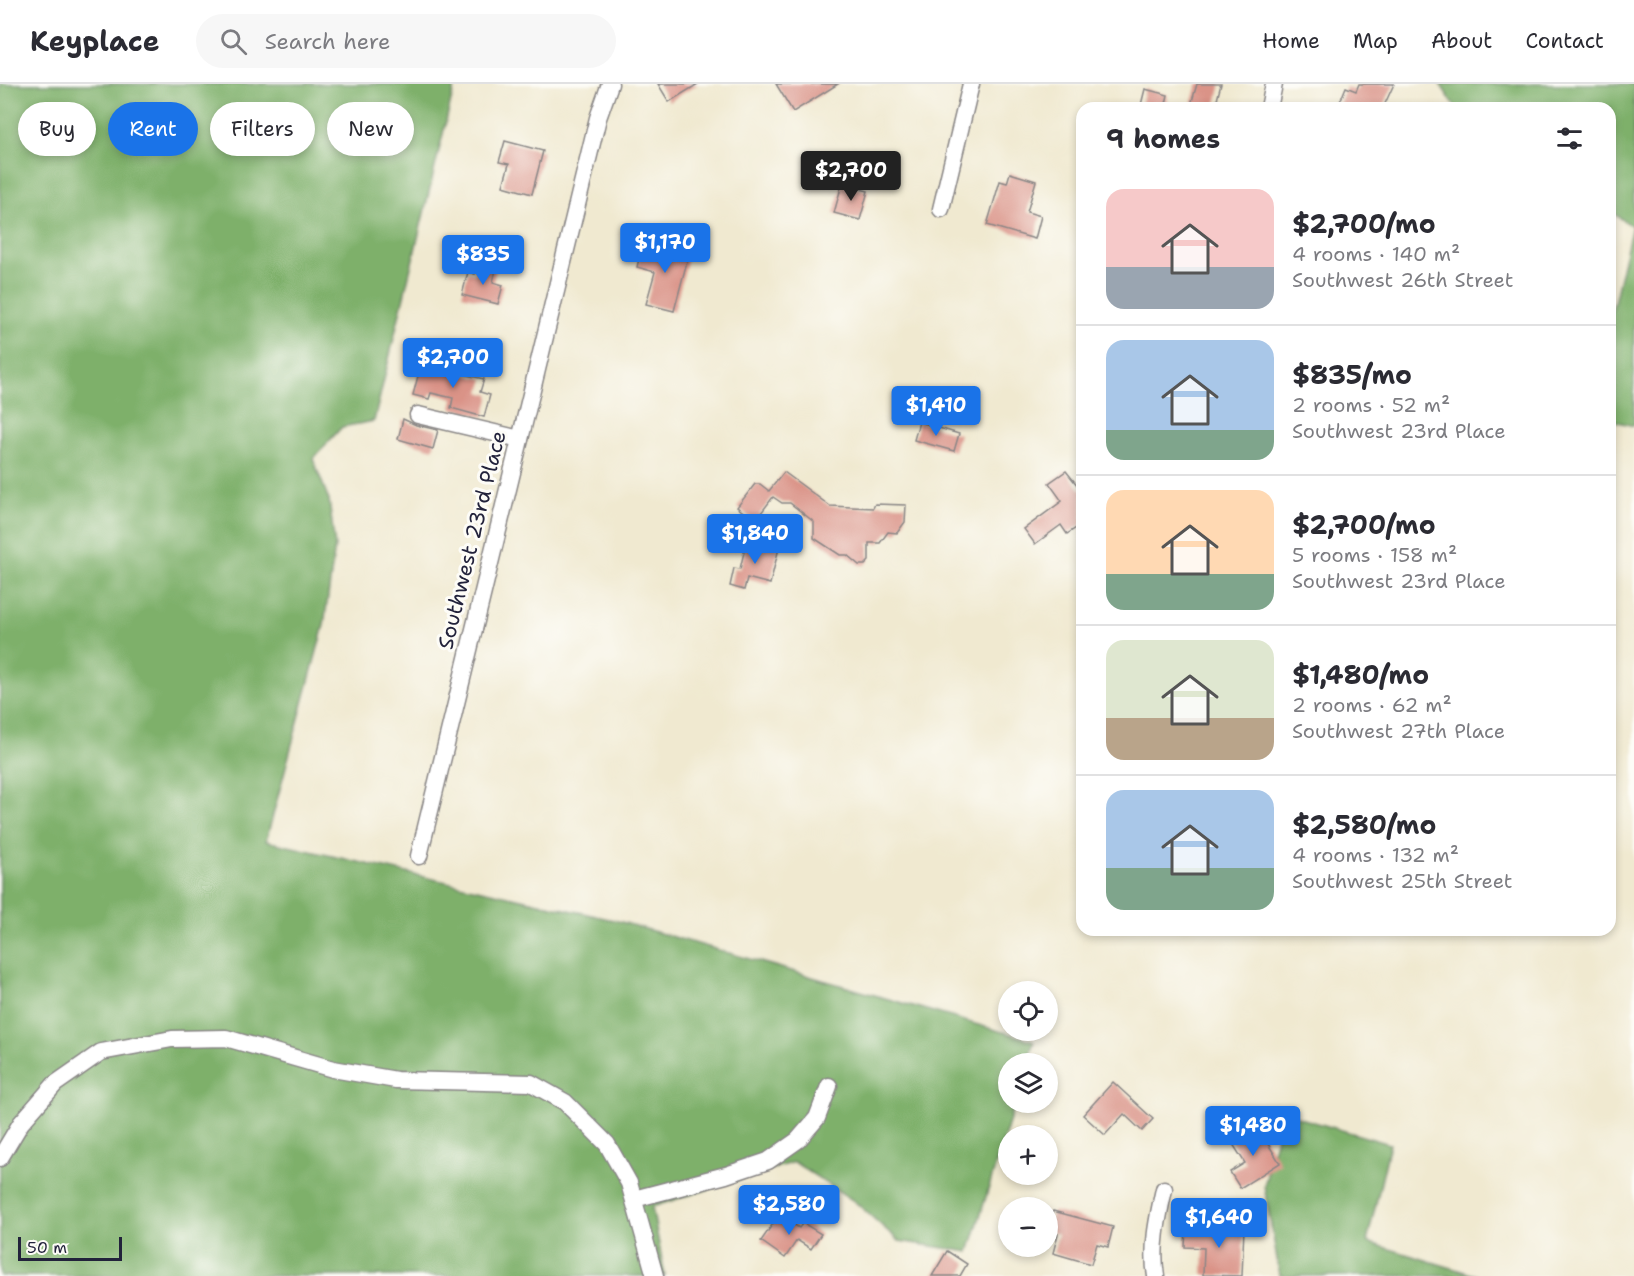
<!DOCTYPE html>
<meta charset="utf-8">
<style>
body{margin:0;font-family:"Shantell Sans",sans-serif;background:#f7f7f7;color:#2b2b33;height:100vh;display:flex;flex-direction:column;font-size:22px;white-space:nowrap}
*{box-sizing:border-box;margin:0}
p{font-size:20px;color:#7c7c81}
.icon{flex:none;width:33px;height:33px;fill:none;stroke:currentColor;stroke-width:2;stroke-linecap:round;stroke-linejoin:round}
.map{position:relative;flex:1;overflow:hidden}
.sheet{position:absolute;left:1076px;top:18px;width:540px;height:834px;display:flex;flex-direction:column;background:#fff;border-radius:18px;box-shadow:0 3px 9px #0003}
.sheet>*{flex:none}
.top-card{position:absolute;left:18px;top:18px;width:570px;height:54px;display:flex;gap:12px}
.controls{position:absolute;left:998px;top:897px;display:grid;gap:12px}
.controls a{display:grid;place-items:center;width:60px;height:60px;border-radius:50%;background:#fff;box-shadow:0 3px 9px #0003;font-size:30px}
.scale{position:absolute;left:18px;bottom:15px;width:104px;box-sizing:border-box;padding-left:6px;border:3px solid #22223b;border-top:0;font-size:16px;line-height:21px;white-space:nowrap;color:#22223b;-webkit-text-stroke:4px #fdfcf7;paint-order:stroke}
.price{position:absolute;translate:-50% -51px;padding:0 14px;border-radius:6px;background:#1a73e8;color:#fff;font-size:20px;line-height:39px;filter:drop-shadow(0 2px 3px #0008)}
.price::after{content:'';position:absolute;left:50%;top:36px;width:18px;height:14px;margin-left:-9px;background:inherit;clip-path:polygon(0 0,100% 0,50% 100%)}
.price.on{background:#222;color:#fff}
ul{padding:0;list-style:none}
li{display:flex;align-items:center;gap:18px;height:150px;padding:0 30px}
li+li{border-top:2px solid #e1e1e2}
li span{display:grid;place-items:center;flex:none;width:168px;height:120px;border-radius:18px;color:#555}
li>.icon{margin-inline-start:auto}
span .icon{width:72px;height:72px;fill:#fffc;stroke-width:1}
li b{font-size:26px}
h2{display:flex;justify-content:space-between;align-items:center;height:72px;padding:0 30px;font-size:26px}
.tag{padding:0 21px;border-radius:27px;background:#fff;box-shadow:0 3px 9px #0003;font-size:21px;line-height:54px}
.tag.on{background:#1a73e8;color:#fff}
header{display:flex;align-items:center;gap:36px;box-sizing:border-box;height:84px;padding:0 30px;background:#fff;border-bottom:2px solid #e1e1e2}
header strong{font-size:28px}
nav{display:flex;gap:33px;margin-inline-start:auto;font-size:21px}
.search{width:420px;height:54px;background:#f7f7f7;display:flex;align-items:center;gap:15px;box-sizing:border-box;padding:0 21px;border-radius:33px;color:#7c7c81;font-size:22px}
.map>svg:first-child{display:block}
.forest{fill:#7eb06b;stroke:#506953;stroke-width:1.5}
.building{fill:#da9387}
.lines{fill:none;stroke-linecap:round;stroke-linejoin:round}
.minor-casing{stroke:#898686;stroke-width:19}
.minor{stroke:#fff;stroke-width:16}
.labels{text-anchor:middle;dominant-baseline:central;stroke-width:6;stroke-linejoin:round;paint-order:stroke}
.street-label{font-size:21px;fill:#22223b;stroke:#fdfcf7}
</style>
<header>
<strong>Keyplace</strong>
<div class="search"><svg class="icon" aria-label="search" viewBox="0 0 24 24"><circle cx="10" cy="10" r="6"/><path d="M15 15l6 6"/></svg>Search here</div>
<nav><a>Home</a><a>Map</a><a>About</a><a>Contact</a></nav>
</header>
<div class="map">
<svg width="1634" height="1192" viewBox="0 0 1634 1192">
<rect width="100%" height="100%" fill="#fdfcf7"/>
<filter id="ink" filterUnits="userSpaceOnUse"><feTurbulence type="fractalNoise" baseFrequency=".0167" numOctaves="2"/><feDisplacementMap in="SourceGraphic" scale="12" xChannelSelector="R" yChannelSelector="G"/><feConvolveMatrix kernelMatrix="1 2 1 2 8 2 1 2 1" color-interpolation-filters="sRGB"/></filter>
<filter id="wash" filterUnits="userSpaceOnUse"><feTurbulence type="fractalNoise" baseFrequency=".008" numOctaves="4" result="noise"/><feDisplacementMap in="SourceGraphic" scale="24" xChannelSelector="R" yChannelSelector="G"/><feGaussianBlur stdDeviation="1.35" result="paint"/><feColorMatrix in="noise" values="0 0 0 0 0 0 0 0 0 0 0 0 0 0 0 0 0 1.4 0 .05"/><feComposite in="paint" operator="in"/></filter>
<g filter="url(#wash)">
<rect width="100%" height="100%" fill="#f0e9d0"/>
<!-- forest -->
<g class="forest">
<polygon points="0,0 455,0 374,337 342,343 313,375 329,416 335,462 324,541 266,757 618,837 1034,957 1027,979 1008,980 1008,1018 1015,1019 969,1168 899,1157 854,1117 794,1078 652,1123 665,1192 0,1192"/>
<polygon points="1440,0 1634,0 1634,342 1610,336 1610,235 1632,142 1610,127 1610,24 1456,24"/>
<polygon points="1283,1029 1390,1060 1367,1158 1478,1192 1280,1192 1264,1102"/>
</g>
<g id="blocks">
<!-- building -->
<g class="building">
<polygon points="658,0 698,0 669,18"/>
<polygon points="776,0 838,0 793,28"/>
<polygon points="1197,0 1221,0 1215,24 1190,24"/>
<polygon points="1359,0 1394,0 1383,24 1348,24 1339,20 1346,3 1356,7"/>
<polygon points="1145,5 1168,11 1165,24 1154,24 1141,21"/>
<polygon points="505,57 543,67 532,110 503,102 509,80 499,78"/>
<polygon points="1010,89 1036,97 1027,128 1041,132 1035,155 987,141 1000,97 1007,99"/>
<polygon points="842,100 868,107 860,136 834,129"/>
<polygon points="663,159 690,166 674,227 646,220 655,188 637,183 642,163 661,168"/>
<polygon points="477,181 496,186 493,198 503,201 498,220 462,211 468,188 475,190"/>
<polygon points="421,281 484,295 480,308 490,311 484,333 451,324 453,314 431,309 429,315 413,311"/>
<polygon points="403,335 416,341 438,346 433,365 398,355"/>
<polygon points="919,338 959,350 954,367 914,356"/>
<polygon points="1066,387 1082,407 1082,440 1067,450 1061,441 1035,460 1024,445 1062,417 1049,399"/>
<polygon points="784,388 830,422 873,424 875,420 906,421 905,438 897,449 888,448 880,459 869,459 869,477 865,481 859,481 847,471 840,471 814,454 814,438 790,419 782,419 773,413 755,437 737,423 755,400 760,400 769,407"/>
<polygon points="747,456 779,464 770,500 747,494 744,506 730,502 734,484 740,485"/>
<polygon points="1113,998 1153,1035 1142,1047 1124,1030 1105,1051 1083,1031"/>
<polygon points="1256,1041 1280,1079 1240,1104 1230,1088 1245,1079 1231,1057"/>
<polygon points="1053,1127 1113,1143 1108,1163 1097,1160 1091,1180 1053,1169 1058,1150 1047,1147"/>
<polygon points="779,1131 799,1144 803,1139 821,1150 811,1165 797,1156 785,1174 761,1157"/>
<polygon points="1186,1143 1244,1144 1242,1192 1203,1191 1204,1164 1185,1163"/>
<polygon points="947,1167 967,1180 960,1192 932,1192"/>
</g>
</g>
</g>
<g filter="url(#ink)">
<use href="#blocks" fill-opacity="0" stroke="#898686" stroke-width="1.5"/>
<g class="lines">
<!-- minor casing -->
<g class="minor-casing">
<g id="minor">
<polyline points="1269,24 1274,0"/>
<polyline points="941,125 971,0"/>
<polyline points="418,331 520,355"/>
<polyline points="419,772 598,34 610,0"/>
<polyline points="0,1074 21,1039 55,1000 101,968 172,955 226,954 333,985 396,996 531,999 565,1018 607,1060 629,1099 655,1192"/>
<polyline points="634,1115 726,1091 768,1077 798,1056 817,1034 829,1002"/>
<path d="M1156 1192C1151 1164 1158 1133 1164 1105"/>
</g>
</g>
<!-- minor -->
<use href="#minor" class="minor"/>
</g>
</g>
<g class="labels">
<!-- street labels -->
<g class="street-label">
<text transform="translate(472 456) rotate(-76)">Southwest 23rd Place</text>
</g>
</g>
</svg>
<div class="controls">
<a><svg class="icon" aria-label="locate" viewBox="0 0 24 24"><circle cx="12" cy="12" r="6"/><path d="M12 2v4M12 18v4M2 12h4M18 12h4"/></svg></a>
<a><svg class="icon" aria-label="layers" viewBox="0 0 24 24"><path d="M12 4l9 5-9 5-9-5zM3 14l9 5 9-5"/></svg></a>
<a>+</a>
<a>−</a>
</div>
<div class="scale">50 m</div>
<b class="price on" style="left:851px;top:118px">$2,700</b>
<b class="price" style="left:665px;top:190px">$1,170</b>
<b class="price" style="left:483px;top:202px">$835</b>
<b class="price" style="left:453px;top:305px">$2,700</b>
<b class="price" style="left:936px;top:353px">$1,410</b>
<b class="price" style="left:755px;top:481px">$1,840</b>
<b class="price" style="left:1253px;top:1073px">$1,480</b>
<b class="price" style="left:789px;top:1152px">$2,580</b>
<b class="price" style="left:1219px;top:1165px">$1,640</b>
<div class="top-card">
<a class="tag">Buy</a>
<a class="tag on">Rent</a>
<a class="tag">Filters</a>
<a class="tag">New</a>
</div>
<section class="sheet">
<h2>9 homes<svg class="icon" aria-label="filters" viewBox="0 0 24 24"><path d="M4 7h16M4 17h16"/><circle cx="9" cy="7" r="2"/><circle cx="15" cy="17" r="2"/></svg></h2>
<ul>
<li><span style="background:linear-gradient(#f6c9c9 65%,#9aa5b1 0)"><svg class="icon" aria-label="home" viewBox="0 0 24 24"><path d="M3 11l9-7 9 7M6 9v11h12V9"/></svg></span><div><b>$2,700/mo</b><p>4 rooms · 140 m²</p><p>Southwest 26th Street</p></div></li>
<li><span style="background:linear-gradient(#a9c7e8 75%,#7fa58c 0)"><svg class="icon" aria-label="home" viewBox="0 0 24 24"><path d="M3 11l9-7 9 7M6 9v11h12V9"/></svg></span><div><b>$835/mo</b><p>2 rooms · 52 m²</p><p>Southwest 23rd Place</p></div></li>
<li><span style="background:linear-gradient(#ffd9b3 70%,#7fa58c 0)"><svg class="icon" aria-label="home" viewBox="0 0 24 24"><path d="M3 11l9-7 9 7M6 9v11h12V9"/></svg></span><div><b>$2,700/mo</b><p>5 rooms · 158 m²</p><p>Southwest 23rd Place</p></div></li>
<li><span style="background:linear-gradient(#dfe7d0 65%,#b9a48a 0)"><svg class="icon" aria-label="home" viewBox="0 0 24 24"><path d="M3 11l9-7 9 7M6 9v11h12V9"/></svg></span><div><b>$1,480/mo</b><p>2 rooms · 62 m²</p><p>Southwest 27th Place</p></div></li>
<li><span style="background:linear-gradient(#a9c7e8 65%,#7fa58c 0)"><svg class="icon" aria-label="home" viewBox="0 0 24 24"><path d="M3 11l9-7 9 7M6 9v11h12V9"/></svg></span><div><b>$2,580/mo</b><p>4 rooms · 132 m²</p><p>Southwest 25th Street</p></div></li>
</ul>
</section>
</div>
